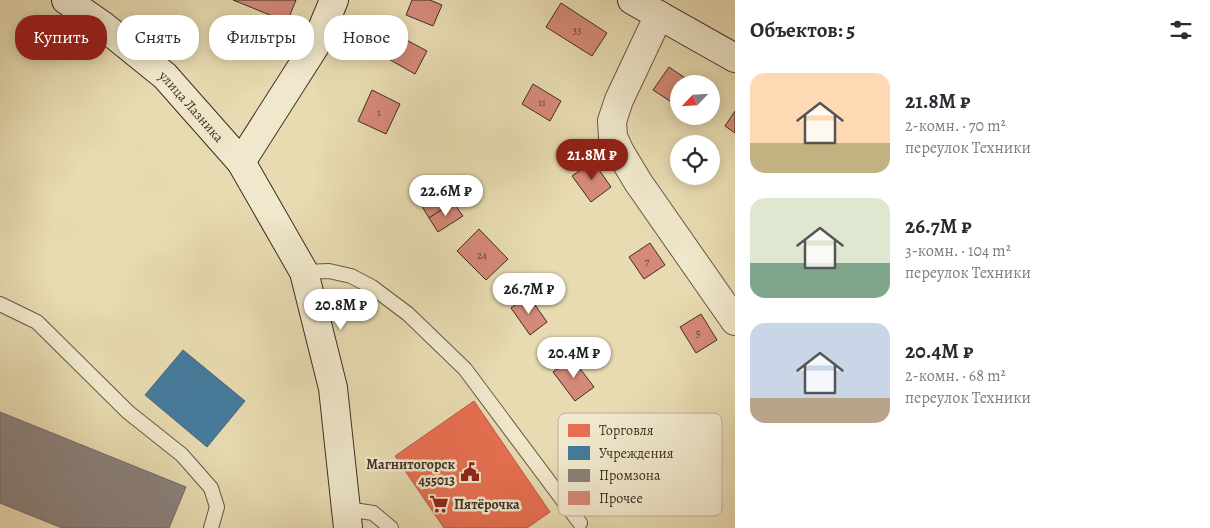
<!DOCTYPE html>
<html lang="ru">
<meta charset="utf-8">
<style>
body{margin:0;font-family:Alegreya,serif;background:#f7f7f7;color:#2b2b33;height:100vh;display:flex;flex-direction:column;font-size:19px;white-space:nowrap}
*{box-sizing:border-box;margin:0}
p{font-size:16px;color:#7c7c81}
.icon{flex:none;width:28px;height:28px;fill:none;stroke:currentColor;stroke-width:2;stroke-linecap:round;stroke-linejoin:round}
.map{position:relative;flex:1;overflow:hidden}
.details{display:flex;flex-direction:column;background:#fff;width:475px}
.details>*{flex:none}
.top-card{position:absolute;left:15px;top:15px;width:475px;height:45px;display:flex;gap:10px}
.needle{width:32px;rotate:245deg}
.fabs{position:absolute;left:670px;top:75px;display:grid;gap:10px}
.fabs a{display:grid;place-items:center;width:50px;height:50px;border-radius:50%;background:#fff;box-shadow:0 2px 12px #0003;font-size:25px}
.price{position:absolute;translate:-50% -42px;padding:0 11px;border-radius:18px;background:#fff;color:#222;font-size:16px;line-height:32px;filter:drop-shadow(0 1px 2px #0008)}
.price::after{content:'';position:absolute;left:50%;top:30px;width:15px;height:11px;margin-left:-8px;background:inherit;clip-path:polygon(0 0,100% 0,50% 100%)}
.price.selected{background:#8f2418;color:#fff}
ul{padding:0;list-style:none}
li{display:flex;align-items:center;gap:15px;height:125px;padding:0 15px}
li span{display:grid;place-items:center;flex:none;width:140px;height:100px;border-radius:15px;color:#555}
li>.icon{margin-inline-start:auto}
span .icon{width:60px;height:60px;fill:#fffc;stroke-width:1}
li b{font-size:21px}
h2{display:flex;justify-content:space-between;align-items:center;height:60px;padding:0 15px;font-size:21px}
.chip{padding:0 18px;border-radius:20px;background:#fff;box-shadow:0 2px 12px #0003;font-size:18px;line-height:45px}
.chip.selected{background:#8f2418;color:#fff}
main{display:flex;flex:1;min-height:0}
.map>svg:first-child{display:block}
.shops{fill:#e76f51;stroke:#b45b44}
.public{fill:#457b9d;stroke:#436479}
.industry{fill:#8a817c;stroke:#736862}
.building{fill:#d58978;stroke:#3d2d25}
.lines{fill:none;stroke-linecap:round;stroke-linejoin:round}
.lane-casing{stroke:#685848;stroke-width:16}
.street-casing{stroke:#685848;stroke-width:30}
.secondary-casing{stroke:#3d2d25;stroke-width:30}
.lane{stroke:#f0e8cc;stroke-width:14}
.street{stroke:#f0e8cc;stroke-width:28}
.secondary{stroke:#f0e8cc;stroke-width:28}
.labels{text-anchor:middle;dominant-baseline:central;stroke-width:5;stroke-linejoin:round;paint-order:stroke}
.number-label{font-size:11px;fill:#63443a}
.street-label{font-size:14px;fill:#3d2d25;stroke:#f0e8cc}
.poi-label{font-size:14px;font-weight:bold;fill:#3d2d25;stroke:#f0e8cc;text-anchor:end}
.key{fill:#f0e8cc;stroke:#bab09a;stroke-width:1}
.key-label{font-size:14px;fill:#3d2d25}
</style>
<main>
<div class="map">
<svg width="735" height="528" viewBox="0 0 735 528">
<rect width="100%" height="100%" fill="#e8dbb1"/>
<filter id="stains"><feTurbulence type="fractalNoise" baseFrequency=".004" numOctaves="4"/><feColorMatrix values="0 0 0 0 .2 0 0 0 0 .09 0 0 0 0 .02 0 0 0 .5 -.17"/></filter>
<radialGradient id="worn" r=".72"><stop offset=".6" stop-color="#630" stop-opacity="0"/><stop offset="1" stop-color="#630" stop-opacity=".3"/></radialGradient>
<!-- shops -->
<polygon class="shops" points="474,401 550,512 527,528 444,528 395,456"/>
<!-- public -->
<polygon class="public" points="183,350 245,401 207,447 145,395"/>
<!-- industry -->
<polygon class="industry" points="0,412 186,487 169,528 62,528 0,503"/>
<!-- building -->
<g class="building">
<polygon points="233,0 296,0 287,22"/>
<polygon points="412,0 430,0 442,5 433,26 406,15"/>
<polygon points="561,3 607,33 592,56 546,27"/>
<polygon points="397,35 427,51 415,74 385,57"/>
<polygon points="669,67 694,84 679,84 679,107 653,90"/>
<polygon points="533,84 561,101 550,121 522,104"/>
<polygon points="372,90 400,104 386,134 358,121"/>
<polygon points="735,111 735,133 725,126"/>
<polygon points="593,161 611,187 591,202 572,176"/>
<polygon points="444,188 453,202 429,218 420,203"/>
<polygon points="453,202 463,216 438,232 429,218"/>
<polygon points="479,229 508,259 486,280 457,251"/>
<polygon points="650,243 665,265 644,279 629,257"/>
<polygon points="528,295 547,322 530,335 511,308"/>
<polygon points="701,314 717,340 696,353 680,327"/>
<polygon points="572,358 594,387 575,401 553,372"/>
<polygon points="656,475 674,502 655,516 636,489"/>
</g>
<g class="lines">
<!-- lane casing -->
<g class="lane-casing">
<g id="lane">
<polyline points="304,272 329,271 351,276 372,287 408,314 465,369 580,523"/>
<polyline points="0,304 37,322 128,412 182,455 211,488 217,507 211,528"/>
<polyline points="347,509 373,513 391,528"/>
</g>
</g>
<!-- street casing -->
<g class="street-casing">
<polyline id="street" points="659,15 619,100 612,121 613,137 620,152 638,182 735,321"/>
</g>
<!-- secondary casing -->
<g class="secondary-casing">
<g id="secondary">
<path id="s1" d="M66 0 102 25 165 76 241 162 304 272 333 388 348 528"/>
<polyline points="632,0 735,58"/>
<polyline points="241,162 315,46 334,0"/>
</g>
</g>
<!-- lane -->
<use href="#lane" class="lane"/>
<!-- street -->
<use href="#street" class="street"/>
<!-- secondary -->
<use href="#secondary" class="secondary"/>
</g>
<!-- icons -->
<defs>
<g id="civic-bare" transform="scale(1.5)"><path d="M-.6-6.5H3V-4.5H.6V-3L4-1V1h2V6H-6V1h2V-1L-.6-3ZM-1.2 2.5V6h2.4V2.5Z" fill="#8f2418" stroke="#f0e8cc" stroke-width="2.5" paint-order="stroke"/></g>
<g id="supermarket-bare" transform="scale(1.5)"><path d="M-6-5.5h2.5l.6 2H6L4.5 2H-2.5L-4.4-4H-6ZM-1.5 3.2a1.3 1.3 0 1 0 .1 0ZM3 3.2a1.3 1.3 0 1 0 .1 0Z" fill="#8f2418" stroke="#f0e8cc" stroke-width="2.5" paint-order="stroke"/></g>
</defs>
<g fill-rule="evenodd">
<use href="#civic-bare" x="470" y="472"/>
<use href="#supermarket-bare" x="439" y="504"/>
</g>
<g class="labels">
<!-- number labels -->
<g class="number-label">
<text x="577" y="30">33</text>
<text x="542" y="102">11</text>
<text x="379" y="112">1</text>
<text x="482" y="255">24</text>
<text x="647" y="261">7</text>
<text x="698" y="333">5</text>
</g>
<!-- street labels -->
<g class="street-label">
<text stroke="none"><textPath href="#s1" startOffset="165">улица Лазника</textPath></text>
</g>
<!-- poi labels -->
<g class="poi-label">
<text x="455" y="464">Магнитогорск<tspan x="455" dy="16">455013</tspan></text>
<text x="454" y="504" text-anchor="start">Пятёрочка</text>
</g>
</g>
<!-- legend -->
<rect x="558" y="413" width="164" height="103" rx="8" class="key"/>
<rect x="568" y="424" width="22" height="13" fill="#e76f51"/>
<rect x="568" y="446" width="22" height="14" fill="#457b9d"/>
<rect x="568" y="469" width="22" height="13" fill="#8a817c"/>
<rect x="568" y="491" width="22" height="14" fill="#d58978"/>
<g class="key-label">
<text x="599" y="435">Торговля</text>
<text x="599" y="458">Учреждения</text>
<text x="599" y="480">Промзона</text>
<text x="599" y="503">Прочее</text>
</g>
<rect width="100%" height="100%" filter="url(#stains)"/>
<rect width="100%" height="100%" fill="url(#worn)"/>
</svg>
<div class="fabs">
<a><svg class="needle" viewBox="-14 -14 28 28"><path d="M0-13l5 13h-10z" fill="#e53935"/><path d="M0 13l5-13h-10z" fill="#7c7c81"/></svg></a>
<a><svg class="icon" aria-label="locate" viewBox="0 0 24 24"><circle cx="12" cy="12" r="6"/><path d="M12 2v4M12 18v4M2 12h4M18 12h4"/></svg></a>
</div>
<b class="price selected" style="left:592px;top:181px">21.8M ₽</b>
<b class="price" style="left:446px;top:217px">22.6M ₽</b>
<b class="price" style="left:529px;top:315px">26.7M ₽</b>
<b class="price" style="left:341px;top:331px">20.8M ₽</b>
<b class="price" style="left:574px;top:379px">20.4M ₽</b>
<div class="top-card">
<a class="chip selected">Купить</a>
<a class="chip">Снять</a>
<a class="chip">Фильтры</a>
<a class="chip">Новое</a>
</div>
</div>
<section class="details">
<h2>Объектов: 5<svg class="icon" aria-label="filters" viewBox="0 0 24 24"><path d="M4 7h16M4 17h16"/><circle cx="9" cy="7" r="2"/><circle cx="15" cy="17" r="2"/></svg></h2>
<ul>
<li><span style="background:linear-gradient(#ffd9b3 70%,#c2b280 0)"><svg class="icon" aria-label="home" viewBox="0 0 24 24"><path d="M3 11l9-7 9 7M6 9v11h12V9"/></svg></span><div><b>21.8M ₽</b><p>2-комн. · 70 m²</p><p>переулок Техники</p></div></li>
<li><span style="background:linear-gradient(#dfe7d0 65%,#7fa58c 0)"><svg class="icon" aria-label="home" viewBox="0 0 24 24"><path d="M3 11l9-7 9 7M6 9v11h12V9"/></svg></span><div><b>26.7M ₽</b><p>3-комн. · 104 m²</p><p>переулок Техники</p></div></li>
<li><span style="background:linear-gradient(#c9d6e8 75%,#b9a48a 0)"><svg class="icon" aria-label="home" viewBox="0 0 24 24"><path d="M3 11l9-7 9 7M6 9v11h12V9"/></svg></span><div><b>20.4M ₽</b><p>2-комн. · 68 m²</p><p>переулок Техники</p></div></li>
</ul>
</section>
</main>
